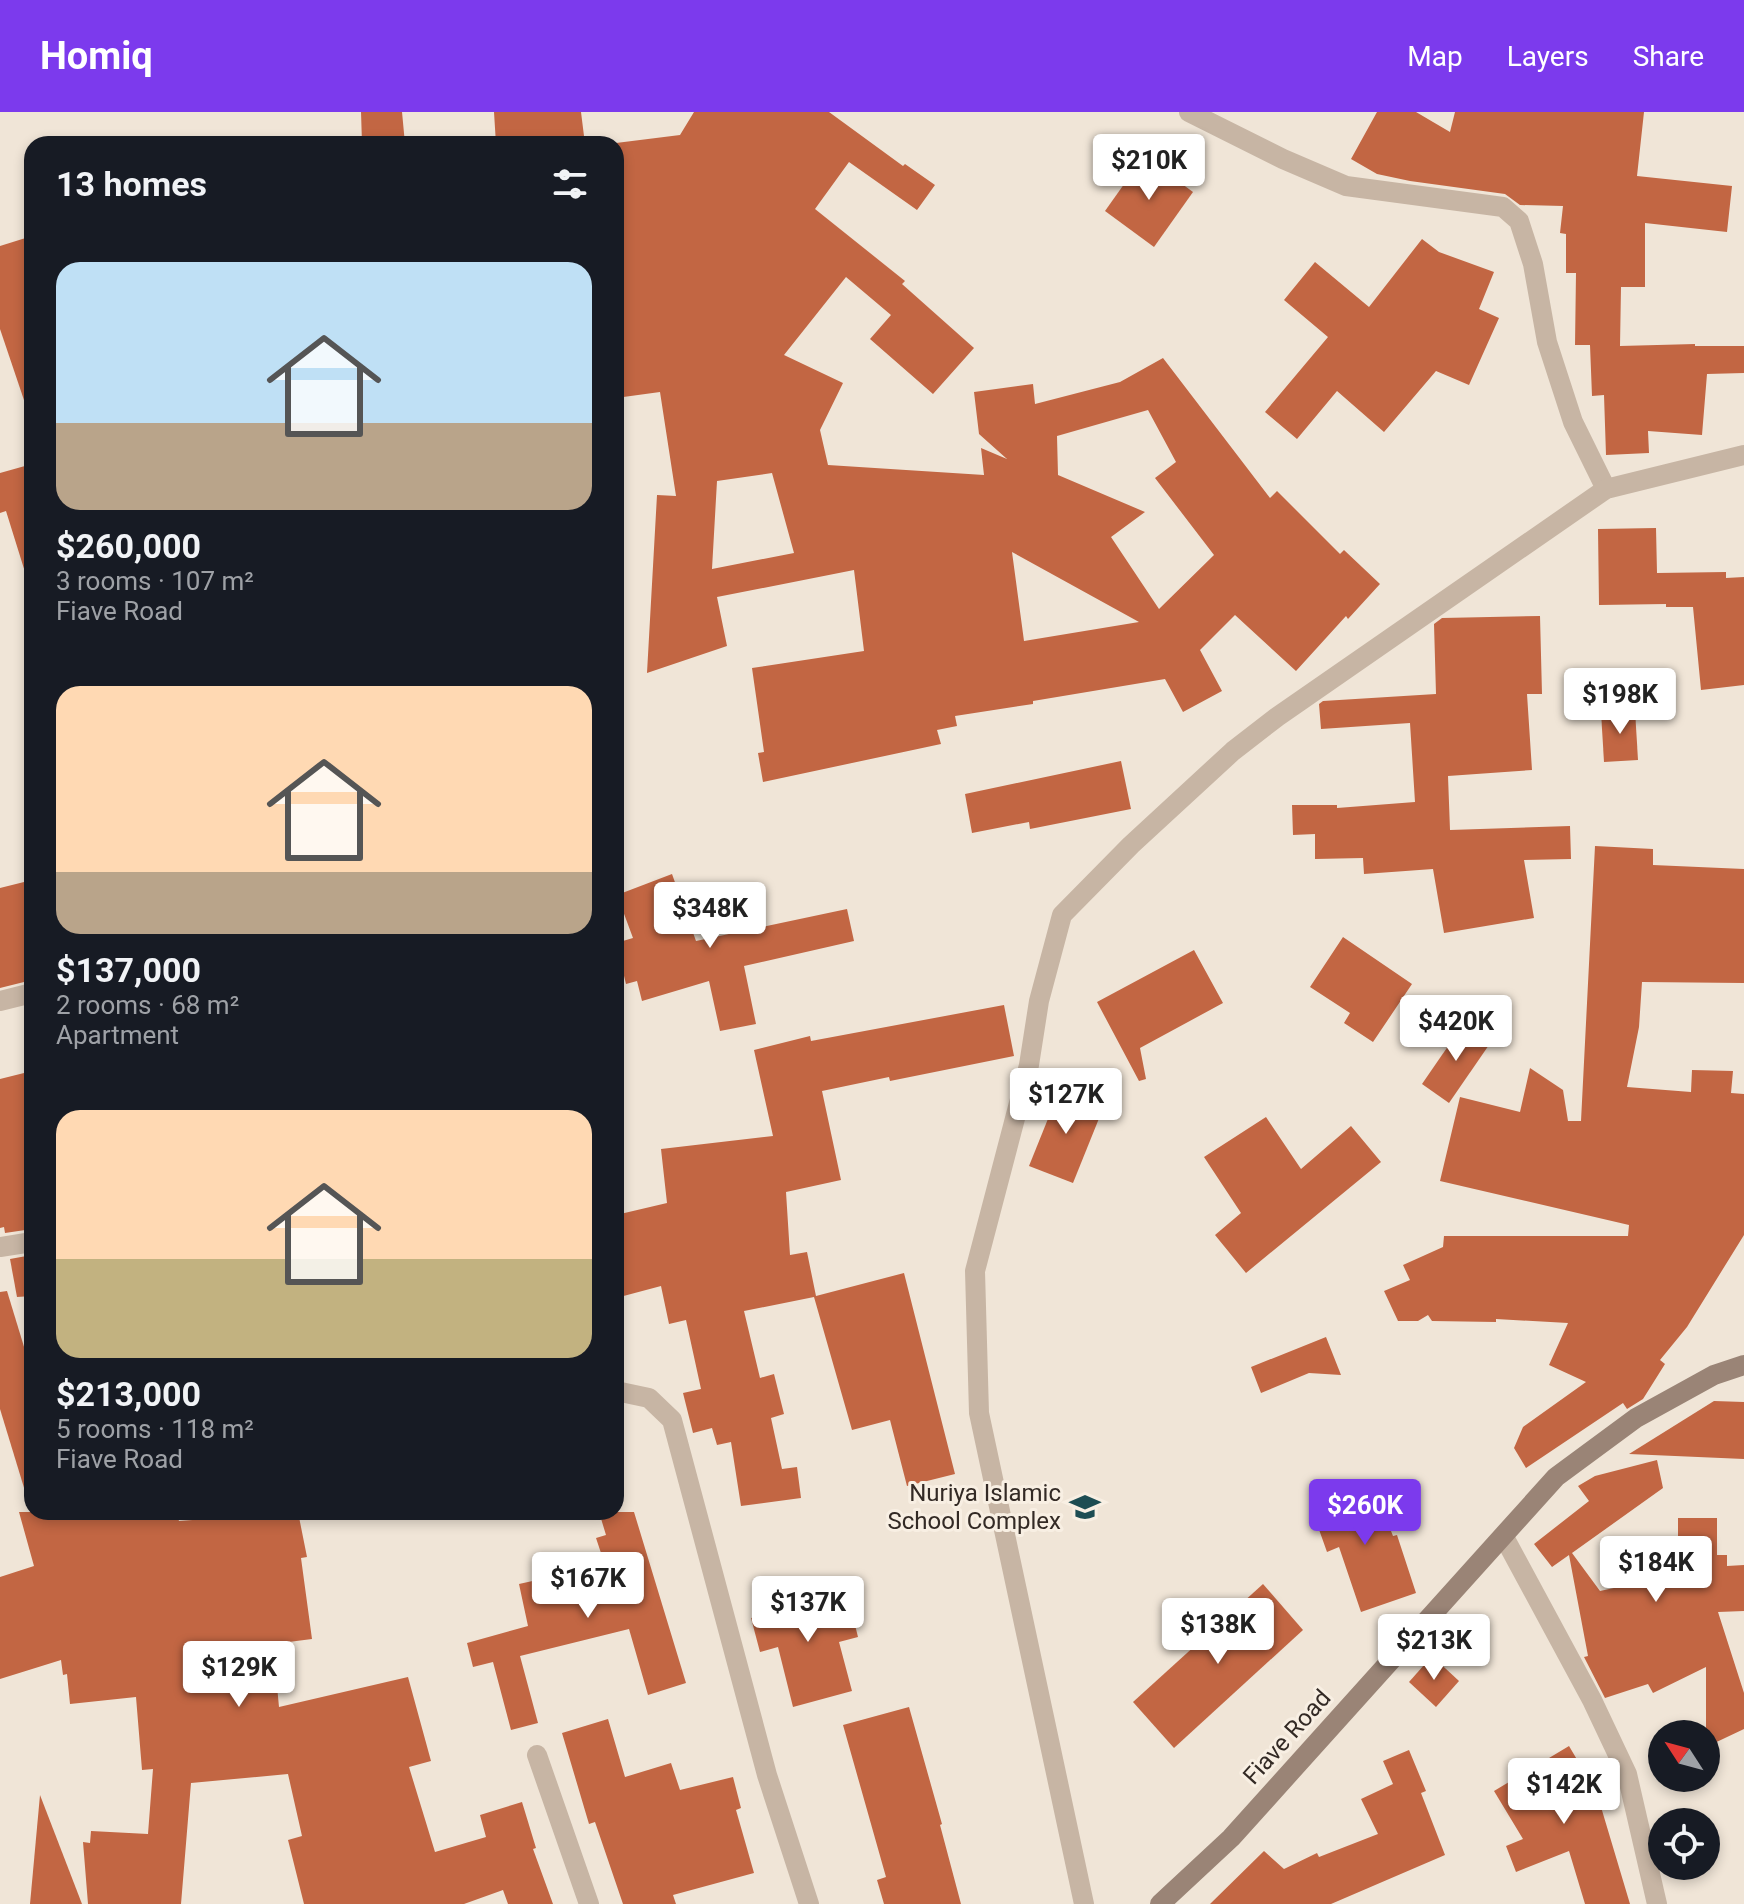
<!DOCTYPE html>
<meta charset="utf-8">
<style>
body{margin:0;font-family:Roboto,sans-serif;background:#242831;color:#f1f3f6;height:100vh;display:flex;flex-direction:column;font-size:30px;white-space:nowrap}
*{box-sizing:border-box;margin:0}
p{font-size:26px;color:#9ea1a6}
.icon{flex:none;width:44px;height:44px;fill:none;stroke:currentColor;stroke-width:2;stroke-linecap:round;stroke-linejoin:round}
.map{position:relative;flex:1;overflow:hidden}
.panel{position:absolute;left:24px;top:24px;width:600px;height:1384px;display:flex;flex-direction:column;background:#171b24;border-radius:24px;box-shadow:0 4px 12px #0003}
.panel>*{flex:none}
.needle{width:52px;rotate:306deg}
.fabs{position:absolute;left:1648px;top:1608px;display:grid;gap:16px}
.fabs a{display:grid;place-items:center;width:72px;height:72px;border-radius:50%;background:#171b24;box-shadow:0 4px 12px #0003;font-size:40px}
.price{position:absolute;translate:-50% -68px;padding:0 18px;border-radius:8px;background:#fff;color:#222;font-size:26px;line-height:52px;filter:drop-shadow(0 2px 4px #0008)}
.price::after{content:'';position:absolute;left:50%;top:48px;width:24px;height:18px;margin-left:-12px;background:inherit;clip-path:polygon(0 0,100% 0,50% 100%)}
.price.on{background:#7c3aed;color:#fff}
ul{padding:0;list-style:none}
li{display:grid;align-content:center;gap:16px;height:424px;padding:0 32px}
li span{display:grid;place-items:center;height:248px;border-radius:24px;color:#555}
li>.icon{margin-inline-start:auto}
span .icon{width:144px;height:144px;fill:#fffc;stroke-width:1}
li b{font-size:34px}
h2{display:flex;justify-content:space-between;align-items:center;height:96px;padding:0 32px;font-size:34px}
header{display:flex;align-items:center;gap:48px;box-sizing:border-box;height:112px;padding:0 40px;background:#7c3aed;color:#fff}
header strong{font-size:38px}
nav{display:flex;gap:44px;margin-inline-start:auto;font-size:28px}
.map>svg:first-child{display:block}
.building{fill:#c26643;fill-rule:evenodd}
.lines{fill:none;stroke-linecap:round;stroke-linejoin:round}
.street{stroke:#c7b5a4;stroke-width:20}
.secondary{stroke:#9a8476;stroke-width:20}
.labels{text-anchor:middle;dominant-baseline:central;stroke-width:6;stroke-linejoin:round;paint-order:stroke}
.poi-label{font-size:24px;fill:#332a25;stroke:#f8efe3;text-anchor:end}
.street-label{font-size:24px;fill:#332a25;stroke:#f8efe3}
</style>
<header>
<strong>Homiq</strong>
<nav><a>Map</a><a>Layers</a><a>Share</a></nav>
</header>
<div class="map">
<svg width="1744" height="1792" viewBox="0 0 1744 1792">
<rect width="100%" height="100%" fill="#f0e5d7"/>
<!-- building -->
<g class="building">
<polygon points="361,0 402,0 405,32 362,32"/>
<polygon points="494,0 581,0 585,32 496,32"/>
<path d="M694 0H829L903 54 905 52 935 73 917 98 849 50 815 97 905 169 902 172 974 236 933 282 870 227 891 203 846 165 784 243 843 271 820 318 828 353 984 363 981 336 1007 347 979 322 974 280 1033 272 1035 292 1120 270 1163 246 1270 386 1277 379 1340 442 1344 438 1380 472 1348 507 1346 504 1296 559 1235 503 1200 538 1222 579 1183 600 1165 567 1033 589V592L955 604 957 614 937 618 941 632 763 670 758 641 764 640 752 556 864 539 854 458 717 485 727 534 647 561 657 383 676 384 660 280 616 286V31L680 23ZM1148 298 1176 350 1155 366 1214 443 1159 497 1111 425 1145 400 1058 363 1057 324ZM772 361 794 441 712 457 717 369ZM1012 440 1139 510 1024 529Z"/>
<polygon points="1377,0 1416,0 1450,20 1455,0 1644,0 1637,64 1732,74 1727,120 1645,111 1645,175 1621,175 1620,234 1695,232 1695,234 1744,234 1744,261 1707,262 1702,323 1648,319 1649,341 1606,343 1604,283 1592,284 1590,233 1575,233 1576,161 1566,161 1566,122 1560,121 1563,94 1520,93 1505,82 1410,69 1377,62 1351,47"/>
<polygon points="1144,44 1193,80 1154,135 1105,99"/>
<polygon points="32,124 32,296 27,297 0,217 0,134"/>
<polygon points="1422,127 1439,140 1494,160 1479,197 1499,206 1469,273 1436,259 1384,320 1337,279 1297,327 1265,300 1328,225 1284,188 1315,150 1369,195"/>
<polygon points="32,352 32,459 25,460 6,399 0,401 0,361"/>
<polygon points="1656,416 1657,461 1726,460 1726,466 1744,465 1744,573 1701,578 1693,495 1666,495 1666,492 1599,493 1598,417"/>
<polygon points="1540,504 1542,582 1527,582 1532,658 1448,664 1450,718 1570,714 1571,747 1524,748 1534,806 1444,821 1433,757 1364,762 1363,746 1315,747 1315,722 1293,723 1292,693 1337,693 1337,696 1415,690 1410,611 1321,617 1319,592 1323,589 1436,582 1434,512 1442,506"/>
<polygon points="1635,598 1638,648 1604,650 1601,600"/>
<polygon points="1121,649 1131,697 1030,717 1029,710 972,721 965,682"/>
<polygon points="1595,734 1653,737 1653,753 1744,757 1744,871 1642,870 1639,915 1627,975 1691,980 1692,958 1733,959 1731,981 1744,982 1744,1123 1687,1215 1660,1248 1665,1252 1643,1287 1627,1297 1623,1291 1526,1356 1514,1336 1523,1315 1586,1270 1549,1253 1568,1211 1496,1207 1496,1210 1432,1209 1428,1203 1418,1209 1398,1209 1384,1179 1410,1168 1403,1153 1443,1135 1444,1124 1628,1124 1629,1113 1440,1069 1460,985 1520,1000 1530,956 1563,978 1568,1009 1581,1009"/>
<polygon points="672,762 696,829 847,797 854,829 744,854 756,912 720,919 709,869 642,889 637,869 626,872 616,831 633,826 617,783"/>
<polygon points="32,768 32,868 0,876 0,776"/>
<polygon points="1343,825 1412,872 1373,930 1344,911 1350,901 1310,875"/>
<polygon points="1194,838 1223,891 1140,936 1146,967 1139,969 1097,890"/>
<polygon points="1004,893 1014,944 890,969 889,965 822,979 841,1068 786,1080 790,1143 807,1140 816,1184 904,1161 955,1362 907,1374 890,1308 852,1318 814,1185 744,1199 760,1266 774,1262 784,1302 771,1306 782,1357 797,1355 801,1386 741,1394 731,1330 717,1333 712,1316 693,1321 683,1281 701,1277 686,1208 669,1212 661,1174 616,1186 616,1103 667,1091 661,1037 773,1024 754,938 810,924 811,929"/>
<polygon points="1464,911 1491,930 1449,991 1422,972"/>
<polygon points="32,959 32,1117 5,1121 4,1115 0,1116 0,967"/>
<polygon points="1060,977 1104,994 1073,1071 1029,1054"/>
<polygon points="1266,1005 1301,1057 1351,1014 1381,1050 1246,1161 1215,1123 1241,1101 1204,1045"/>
<polygon points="32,1143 32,1184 17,1185 10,1147"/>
<polygon points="7,1179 32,1261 32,1378 25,1379 0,1297 0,1180"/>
<polygon points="1326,1225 1341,1263 1309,1261 1261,1281 1251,1255"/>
<polygon points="1714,1289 1744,1290 1744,1347 1629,1342"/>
<polygon points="1657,1348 1663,1376 1572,1441 1600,1479 1678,1462 1678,1406 1717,1406 1717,1443 1727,1443 1727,1454 1744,1453 1744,1499 1718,1500 1744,1581 1744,1617 1706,1635 1706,1555 1653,1581 1648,1572 1605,1586 1584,1545 1588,1544 1569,1443 1552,1455 1534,1432 1589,1389 1578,1374 1595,1364"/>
<polygon points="1372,1371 1393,1424 1397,1423 1416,1481 1361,1500 1339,1435 1327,1440 1311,1395"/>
<polygon points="19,1400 176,1400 179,1409 298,1400 307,1445 301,1446 312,1527 273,1532 279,1595 408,1565 431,1649 409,1655 435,1740 486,1725 480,1703 522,1690 536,1736 533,1737 553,1792 508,1792 503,1778 464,1792 304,1792 288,1728 302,1724 288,1662 191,1671 181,1792 88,1792 83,1730 90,1731 91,1719 148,1722 153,1657 142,1658 136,1585 70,1592 67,1562 63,1563 61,1548 0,1567 0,1465 34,1454"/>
<polygon points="599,1400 634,1400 686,1571 648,1583 629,1517 520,1544 538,1611 511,1618 493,1550 473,1555 467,1531 528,1514 519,1472 546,1466 548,1476 608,1462 596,1426 606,1423"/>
<polygon points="1263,1472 1303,1518 1174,1636 1133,1590"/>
<polygon points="827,1474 833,1501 851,1497 858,1525 839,1530 852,1579 793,1595 778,1535 760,1540 751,1506 771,1501 769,1490"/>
<polygon points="1432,1544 1459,1569 1436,1595 1409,1570"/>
<polygon points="909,1595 942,1712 940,1713 961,1792 884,1792 877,1768 886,1765 843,1613"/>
<polygon points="608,1607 625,1665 671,1651 680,1678 733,1665 741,1696 736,1698 754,1761 673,1783 676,1792 623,1792 595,1710 589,1712 562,1621"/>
<polygon points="1569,1634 1604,1693 1601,1695 1630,1792 1585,1792 1569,1739 1516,1760 1506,1734 1523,1727 1494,1679"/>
<polygon points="1409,1638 1426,1679 1421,1681 1445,1743 1331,1792 1210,1792 1264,1739 1284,1757 1317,1741 1319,1745 1378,1722 1361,1687 1393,1672 1383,1649"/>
<polygon points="40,1683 82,1792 30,1792"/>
</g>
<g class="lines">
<!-- street -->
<g class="street">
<polyline points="1189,0 1283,47 1346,74 1503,95 1519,109 1533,152 1547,230 1573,310 1606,377"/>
<polyline points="0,889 32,881"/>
<polyline points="0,1135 32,1130"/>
<polyline points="616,1279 649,1286 672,1308 767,1663 809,1792"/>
<polyline points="1504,1425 1592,1588 1627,1662 1657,1792"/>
<polyline points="537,1643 589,1792"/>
<polyline points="1084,1792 979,1301 975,1159 1029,953 1039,889 1062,803 1131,733 1233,639 1277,605 1606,377 1744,343"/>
</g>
<!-- secondary -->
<polyline class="secondary" points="1160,1792 1231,1726 1556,1365 1636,1306 1714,1263 1744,1253"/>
</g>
<!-- icons -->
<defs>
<g id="school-bare" transform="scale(2.4)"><path d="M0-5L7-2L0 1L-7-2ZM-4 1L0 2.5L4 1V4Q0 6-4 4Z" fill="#1d4d53" stroke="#f8efe3" stroke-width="2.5" paint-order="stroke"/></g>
</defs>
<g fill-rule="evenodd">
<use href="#school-bare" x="1085" y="1395"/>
</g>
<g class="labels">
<!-- poi labels -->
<g class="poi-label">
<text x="1061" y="1381">Nuriya Islamic<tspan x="1061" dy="28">School Complex</tspan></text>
</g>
<!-- street labels -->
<g class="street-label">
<text transform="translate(1287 1625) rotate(-48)">Fiave Road</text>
</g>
</g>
</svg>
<div class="fabs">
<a><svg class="needle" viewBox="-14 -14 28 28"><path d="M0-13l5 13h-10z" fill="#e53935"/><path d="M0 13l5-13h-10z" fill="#9ea1a6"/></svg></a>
<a><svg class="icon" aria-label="locate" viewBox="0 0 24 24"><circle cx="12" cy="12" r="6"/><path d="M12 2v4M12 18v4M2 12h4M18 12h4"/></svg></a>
</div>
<b class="price" style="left:1149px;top:90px">$210K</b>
<b class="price" style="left:1620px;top:624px">$198K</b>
<b class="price" style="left:710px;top:838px">$348K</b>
<b class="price" style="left:1456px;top:951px">$420K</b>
<b class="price" style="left:1066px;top:1024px">$127K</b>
<b class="price on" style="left:1365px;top:1435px">$260K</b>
<b class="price" style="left:1656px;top:1492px">$184K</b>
<b class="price" style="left:588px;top:1508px">$167K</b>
<b class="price" style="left:808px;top:1532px">$137K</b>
<b class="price" style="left:1218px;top:1554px">$138K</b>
<b class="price" style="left:1434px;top:1570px">$213K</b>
<b class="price" style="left:239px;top:1597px">$129K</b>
<b class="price" style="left:1564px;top:1714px">$142K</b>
<section class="panel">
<h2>13 homes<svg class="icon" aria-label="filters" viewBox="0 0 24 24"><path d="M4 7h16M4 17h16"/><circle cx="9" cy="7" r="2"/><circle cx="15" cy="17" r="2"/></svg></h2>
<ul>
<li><span style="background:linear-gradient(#bfe0f5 65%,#b9a48a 0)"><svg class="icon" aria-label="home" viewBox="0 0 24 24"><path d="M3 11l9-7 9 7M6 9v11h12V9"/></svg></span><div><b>$260,000</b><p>3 rooms · 107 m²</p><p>Fiave Road</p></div></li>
<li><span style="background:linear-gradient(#ffd9b3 75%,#b9a48a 0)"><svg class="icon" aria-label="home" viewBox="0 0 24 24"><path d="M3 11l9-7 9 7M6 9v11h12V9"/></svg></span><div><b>$137,000</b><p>2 rooms · 68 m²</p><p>Apartment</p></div></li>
<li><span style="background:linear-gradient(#ffd9b3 60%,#c2b280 0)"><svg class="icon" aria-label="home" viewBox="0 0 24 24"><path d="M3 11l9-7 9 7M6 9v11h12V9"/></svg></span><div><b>$213,000</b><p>5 rooms · 118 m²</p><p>Fiave Road</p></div></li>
</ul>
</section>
</div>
